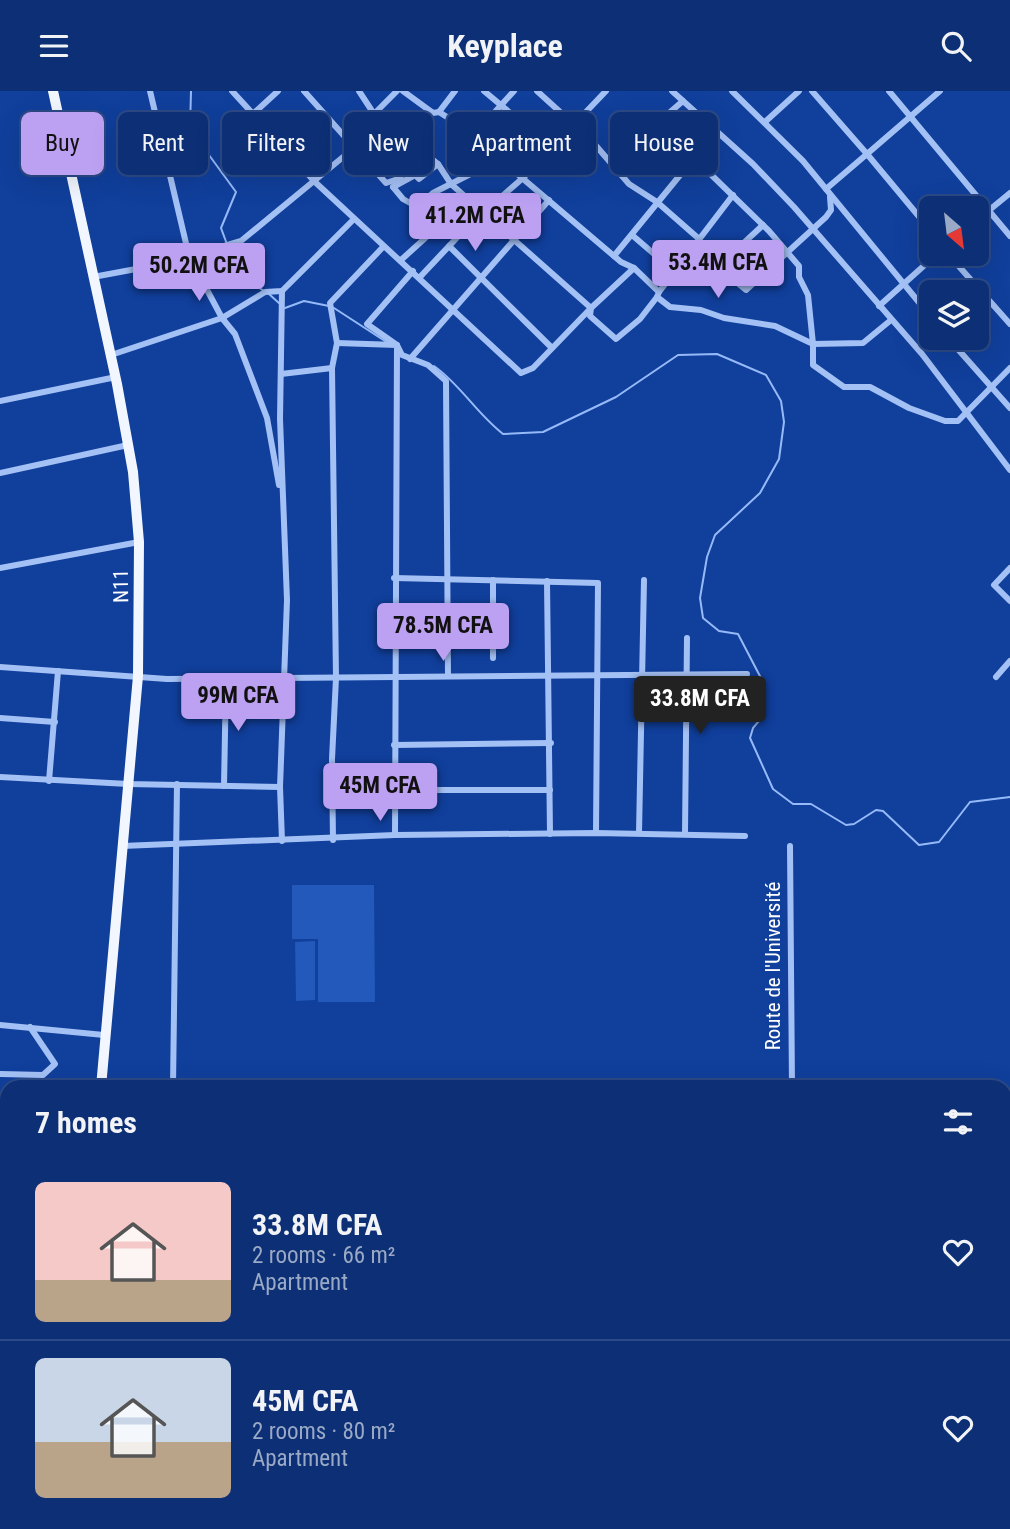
<!DOCTYPE html>
<meta charset="utf-8">
<style>
body{margin:0;font-family:"Roboto Condensed",sans-serif;background:#1a3b7d;color:#f1f3f6;height:100vh;display:flex;flex-direction:column;font-size:26px;white-space:nowrap}
*{box-sizing:border-box;margin:0}
p{font-size:23px;color:#9aa9c5}
.icon{flex:none;width:38px;height:38px;fill:none;stroke:currentColor;stroke-width:2;stroke-linecap:round;stroke-linejoin:round}
.map{position:relative;flex:1;overflow:hidden}
.sheet{position:absolute;left:0px;top:989px;width:1012px;height:450px;display:flex;flex-direction:column;background:#0c2f75;border-radius:21px 21px 0 0;box-shadow:0 7px 28px #0002,0 0 0 2px #2c4a87}
.sheet>*{flex:none}
.guide{position:absolute;left:21px;top:21px;width:970px;height:63px;display:flex;gap:14px}
.needle{width:46px;rotate:152deg}
.controls{position:absolute;left:919px;top:105px;display:grid;gap:14px}
.controls a{display:grid;place-items:center;width:70px;height:70px;border-radius:10px;background:#0c2f75;box-shadow:0 7px 28px #0002,0 0 0 2px #2c4a87;font-size:35px}
.price{position:absolute;translate:-50% -60px;padding:0 16px;border-radius:7px;background:#bca0f2;color:#111;font-size:23px;line-height:46px;filter:drop-shadow(0 2px 4px #0008)}
.price::after{content:'';position:absolute;left:50%;top:42px;width:21px;height:16px;margin-left:-10px;background:inherit;clip-path:polygon(0 0,100% 0,50% 100%)}
.price.current{background:#222;color:#fff}
ul{padding:0;list-style:none}
li{display:flex;align-items:center;gap:21px;height:175px;padding:0 35px}
li+li{border-top:2px solid #2c4a87}
li span{display:grid;place-items:center;flex:none;width:196px;height:140px;border-radius:10px;color:#555}
li>.icon{margin-inline-start:auto}
span .icon{width:84px;height:84px;fill:#fffc;stroke-width:1}
li b{font-size:30px}
h2{display:flex;justify-content:space-between;align-items:center;height:84px;padding:0 35px;font-size:30px}
.tag{padding:0 24px;border-radius:10px;background:#0c2f75;box-shadow:0 7px 28px #0002,0 0 0 2px #2c4a87;font-size:24px;line-height:63px}
.tag.current{background:#bca0f2;color:#111}
header{display:flex;justify-content:space-between;align-items:center;height:91px;padding:0 35px;background:#0c2f75;font-size:32px;font-weight:700}
.map>svg:first-child{display:block}
.green{fill:#2259bb}
.lines{fill:none;stroke-linecap:round;stroke-linejoin:round}
.stream{stroke:#96baf8;stroke-width:2}
.minor{stroke:#a4c1f5;stroke-width:6}
.primary{stroke:#f2f6ff;stroke-width:10}
.labels{text-anchor:middle;dominant-baseline:central;stroke-width:5;stroke-linejoin:round;paint-order:stroke}
.street-label{font-size:21px;fill:#fff;stroke:#103f9c}
</style>
<header><svg class="icon" aria-label="menu" viewBox="0 0 24 24"><path d="M4 6h16M4 12h16M4 18h16"/></svg>Keyplace<svg class="icon" aria-label="search" viewBox="0 0 24 24"><circle cx="10" cy="10" r="6"/><path d="M15 15l6 6"/></svg></header>
<div class="map">
<svg width="1010" height="1438" viewBox="0 0 1010 1438">
<rect width="100%" height="100%" fill="#103f9c"/>
<!-- green -->
<g class="green">
<polygon points="292,794 374,794 375,911 318,911 318,848 292,848"/>
<polygon points="315,850 315,909 296,910 295,851"/>
</g>
<g class="lines">
<!-- stream -->
<g class="stream">
<polyline points="191,0 190,38 236,101 221,137 238,183 264,200"/>
<polyline points="269,203 280,213"/>
<polyline points="285,217 304,210 329,215"/>
<polyline points="334,217 388,252"/>
<path d="M434 275C460 293 476 322 503 343L543 341 616 306 678 264 717 263 766 284 781 310 784 331 779 368 760 402 715 444 707 466 700 507 703 527 719 540 738 543 762 589 764 624 753 637 750 647 773 698 793 713H811L846 734 854 733 876 719 883 720 919 754 939 751 970 711 1010 706"/>
</g>
<!-- minor -->
<g class="minor">
<polyline points="150,0 189,165 222,227 235,243 267,327 279,394"/>
<polyline points="232,0 315,91 521,282 533,277 591,217 590,225 616,248 640,228 657,206 670,216 701,219 724,227 775,235 813,253 813,274 844,296 870,296 909,317 945,330 958,330 1010,277"/>
<polyline points="304,0 386,92 398,88"/>
<polyline points="359,0 374,23"/>
<polyline points="403,0 433,22 439,21 461,35 621,171 634,177 659,201 657,206"/>
<polyline points="484,0 551,56"/>
<polyline points="537,0 591,49 629,93 657,111 698,147"/>
<polyline points="672,0 753,73 794,116 922,263 1010,379"/>
<polyline points="732,0 803,70 931,226"/>
<polyline points="812,0 867,63 940,0"/>
<polyline points="889,0 1010,145"/>
<polyline points="439,21 455,0"/>
<polyline points="254,22 278,0"/>
<polyline points="766,30 799,0"/>
<polyline points="473,45 514,0"/>
<polyline points="399,59 415,54 438,73"/>
<polyline points="612,71 683,10"/>
<polyline points="396,92 406,78 399,59 374,23 397,0"/>
<polyline points="393,96 415,84 419,88 438,73 451,93 591,217 634,177"/>
<polyline points="393,96 403,108 417,116 433,102 498,69"/>
<polyline points="826,98 867,63 931,140"/>
<polyline points="976,130 1010,102"/>
<polyline points="632,144 675,181"/>
<polyline points="449,155 552,257"/>
<polyline points="690,159 718,176 746,199 826,126 831,119 830,106"/>
<polyline points="948,163 1010,233"/>
<polyline points="614,165 694,67 769,140 799,175 799,186 808,204 813,253 863,252 891,229"/>
<polyline points="401,169 433,140"/>
<polyline points="718,176 763,134"/>
<polyline points="413,180 367,233 397,254 402,264 428,274 446,290 448,585"/>
<polyline points="93,186 163,173 241,150 354,57 360,57 388,42"/>
<polyline points="420,186 466,137 524,86 606,0"/>
<polyline points="659,201 733,104"/>
<polyline points="879,215 937,163"/>
<polyline points="948,247 1010,317"/>
<polyline points="337,252 397,254 395,744"/>
<polyline points="111,264 222,227 265,201 282,200 354,128"/>
<polyline points="410,268 549,109"/>
<polyline points="281,283 332,277"/>
<polyline points="0,310 116,286"/>
<polyline points="0,382 128,354"/>
<polyline points="0,477 139,451"/>
<polyline points="1010,477 994,494 1010,510"/>
<polyline points="394,487 598,492 596,742"/>
<polyline points="493,489 493,567"/>
<polyline points="547,490 550,743"/>
<polyline points="0,576 167,588 747,583"/>
<polyline points="996,586 1010,570"/>
<polyline points="0,627 55,631"/>
<polyline points="394,654 551,652"/>
<polyline points="0,686 128,693 280,696"/>
<polyline points="49,690 58,580"/>
<polyline points="224,695 226,588"/>
<polyline points="393,699 550,699"/>
<polyline points="639,742 644,489"/>
<polyline points="685,743 687,547"/>
<polyline points="333,749 332,668 336,587 332,277 337,252 330,212 383,156"/>
<polyline points="282,750 280,696 287,509 280,328 282,200"/>
<polyline points="122,755 395,744 596,742 745,745"/>
<polyline points="790,755 792,996"/>
<polyline points="0,934 104,944"/>
<polyline points="0,983 43,984 55,973 30,936"/>
<polyline points="173,996 177,693"/>
<polyline points="1004,1085 1010,1085"/>
<polyline points="0,1153 7,1153"/>
<polyline points="1004,1196 1010,1196"/>
<polyline points="1004,1252 1010,1252"/>
<polyline points="0,1258 7,1274"/>
<polyline points="1004,1310 1010,1310"/>
<polyline points="0,1317 7,1314"/>
<polyline points="0,1366 7,1358"/>
<polyline points="1004,1410 1010,1410"/>
<polyline points="319,1432 322,1438"/>
<polyline points="425,1432 425,1438"/>
<polyline points="486,1432 486,1438"/>
<polyline points="588,1432 588,1438"/>
<polyline points="647,1432 647,1438"/>
<polyline points="694,1432 694,1438"/>
<polyline points="791,1432 791,1438"/>
<polyline points="965,1432 965,1438"/>
<polyline points="0,1437 2,1438"/>
<polyline points="8,1438 13,1432"/>
<polyline points="255,1438 275,1432"/>
<polyline points="364,1438 364,1432"/>
<polyline points="539,1438 539,1432"/>
</g>
<!-- primary -->
<g class="primary">
<polyline points="53,0 117,293 133,381 139,451 138,585 101,996"/>
<polyline points="204,1432 206,1438"/>
</g>
</g>
<g class="labels">
<!-- street labels -->
<g class="street-label">
<text transform="translate(121 495) rotate(-91)">N11</text>
<text transform="translate(773 875) rotate(-90)">Route de l'Université</text>
</g>
</g>
</svg>
<div class="controls">
<a><svg class="needle" viewBox="-14 -14 28 28"><path d="M0-13l5 13h-10z" fill="#e53935"/><path d="M0 13l5-13h-10z" fill="#9aa9c5"/></svg></a>
<a><svg class="icon" aria-label="layers" viewBox="0 0 24 24"><path d="M12 4l9 5-9 5-9-5zM3 14l9 5 9-5"/></svg></a>
</div>
<b class="price" style="left:475px;top:162px">41.2M CFA</b>
<b class="price" style="left:718px;top:209px">53.4M CFA</b>
<b class="price" style="left:199px;top:212px">50.2M CFA</b>
<b class="price" style="left:443px;top:572px">78.5M CFA</b>
<b class="price" style="left:238px;top:642px">99M CFA</b>
<b class="price current" style="left:700px;top:645px">33.8M CFA</b>
<b class="price" style="left:380px;top:732px">45M CFA</b>
<div class="guide">
<a class="tag current">Buy</a>
<a class="tag">Rent</a>
<a class="tag">Filters</a>
<a class="tag">New</a>
<a class="tag">Apartment</a>
<a class="tag">House</a>
</div>
<section class="sheet">
<h2>7 homes<svg class="icon" aria-label="filters" viewBox="0 0 24 24"><path d="M4 7h16M4 17h16"/><circle cx="9" cy="7" r="2"/><circle cx="15" cy="17" r="2"/></svg></h2>
<ul>
<li><span style="background:linear-gradient(#f6c9c9 70%,#b9a48a 0)"><svg class="icon" aria-label="home" viewBox="0 0 24 24"><path d="M3 11l9-7 9 7M6 9v11h12V9"/></svg></span><div><b>33.8M CFA</b><p>2 rooms · 66 m²</p><p>Apartment</p></div><svg class="icon" aria-label="heart" viewBox="0 0 24 24"><path d="M12 20l-8-8c-3-5 5-10 8-4 3-6 11-1 8 4z"/></svg></li>
<li><span style="background:linear-gradient(#c9d6e8 60%,#b9a48a 0)"><svg class="icon" aria-label="home" viewBox="0 0 24 24"><path d="M3 11l9-7 9 7M6 9v11h12V9"/></svg></span><div><b>45M CFA</b><p>2 rooms · 80 m²</p><p>Apartment</p></div><svg class="icon" aria-label="heart" viewBox="0 0 24 24"><path d="M12 20l-8-8c-3-5 5-10 8-4 3-6 11-1 8 4z"/></svg></li>
</ul>
</section>
</div>
